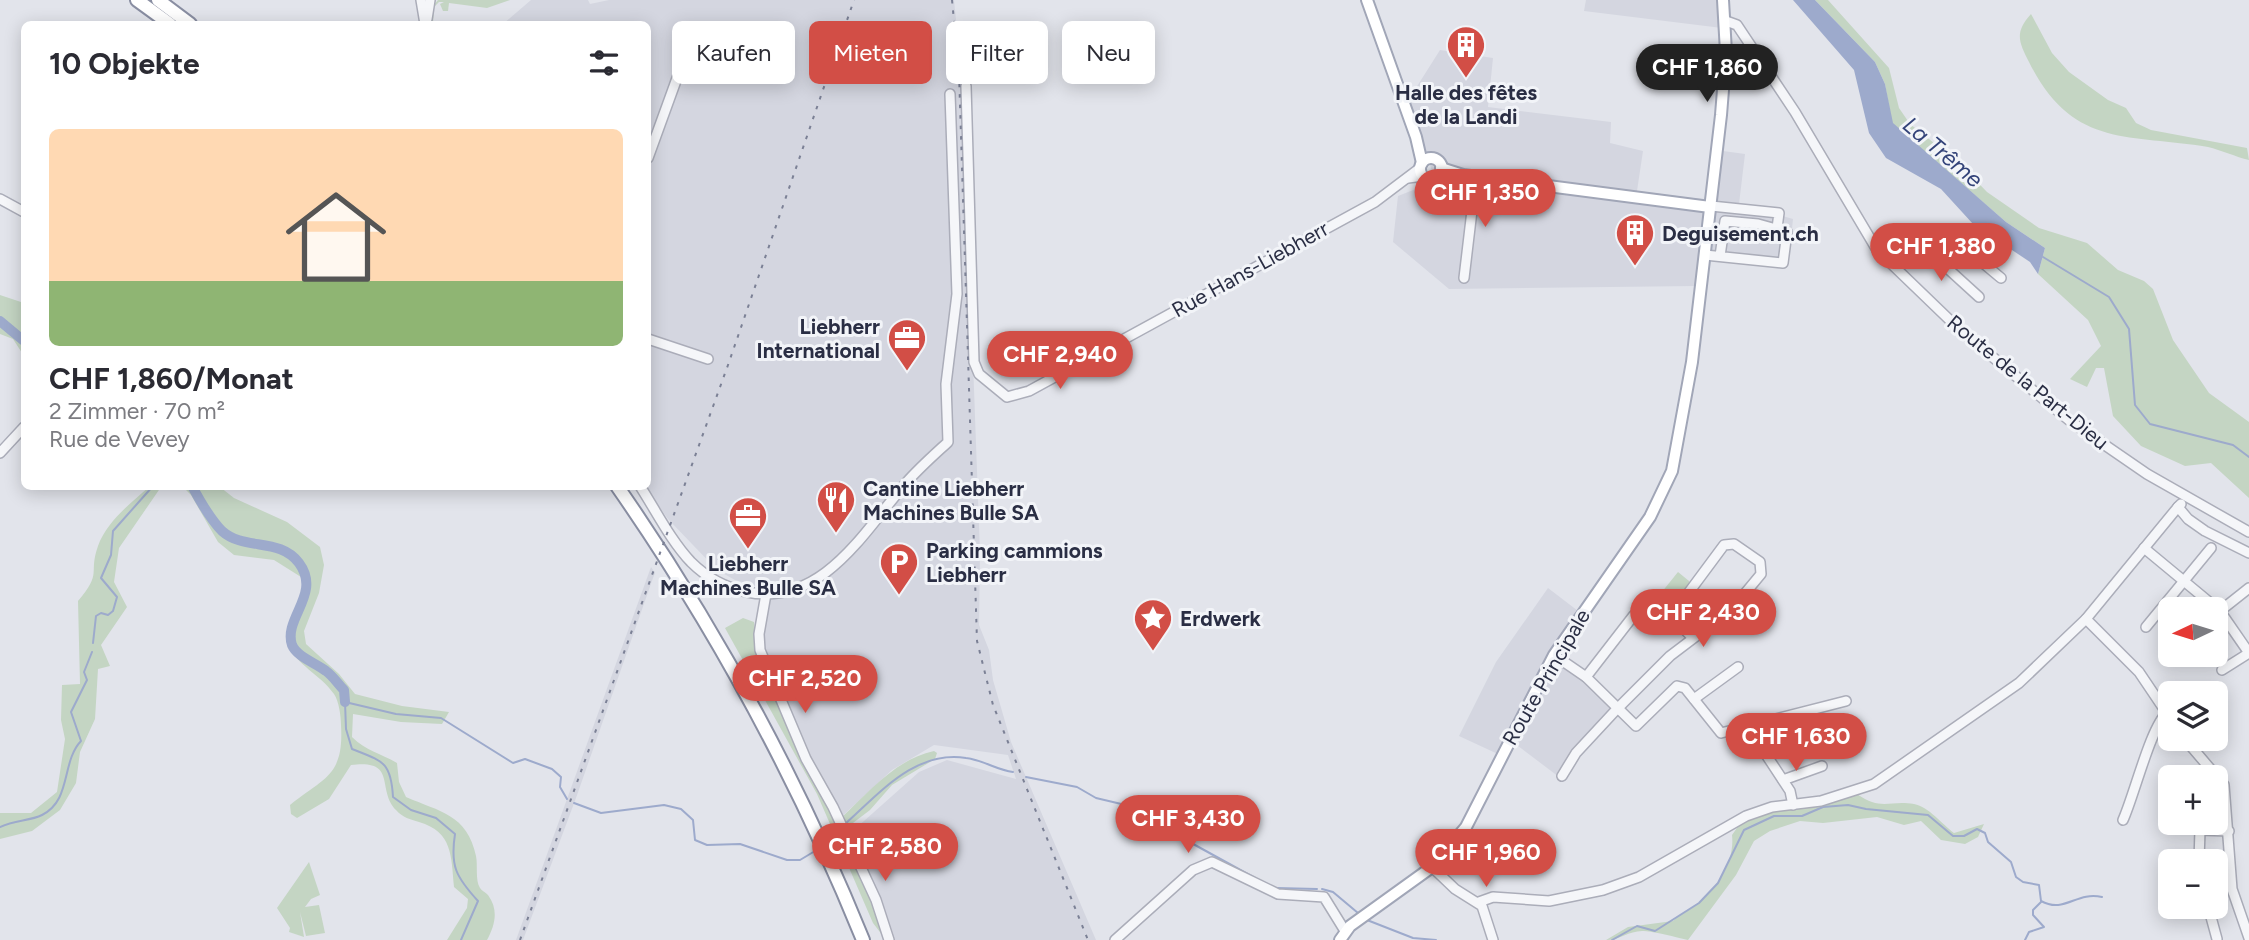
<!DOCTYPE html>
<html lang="de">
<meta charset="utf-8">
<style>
body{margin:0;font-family:Figtree,sans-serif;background:#f2f2f3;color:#2b2b33;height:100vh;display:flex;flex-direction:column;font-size:26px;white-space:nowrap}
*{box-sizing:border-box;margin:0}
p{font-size:23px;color:#7c7c81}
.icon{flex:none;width:38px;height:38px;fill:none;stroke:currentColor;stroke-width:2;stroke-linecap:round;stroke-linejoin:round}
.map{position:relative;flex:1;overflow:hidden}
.drawer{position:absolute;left:21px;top:21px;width:630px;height:469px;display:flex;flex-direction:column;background:#fff;border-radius:10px;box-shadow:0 4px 18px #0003}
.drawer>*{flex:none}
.hud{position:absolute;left:672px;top:21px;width:665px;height:63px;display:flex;gap:14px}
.needle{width:46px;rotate:266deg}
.tools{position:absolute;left:2158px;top:597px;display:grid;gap:14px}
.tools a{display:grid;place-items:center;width:70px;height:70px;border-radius:10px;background:#fff;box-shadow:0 4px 18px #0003;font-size:35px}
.price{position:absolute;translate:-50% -60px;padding:0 16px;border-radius:24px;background:#d24e46;color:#fff;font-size:23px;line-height:46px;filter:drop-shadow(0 2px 4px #0008)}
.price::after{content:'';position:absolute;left:50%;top:42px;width:21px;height:16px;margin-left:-10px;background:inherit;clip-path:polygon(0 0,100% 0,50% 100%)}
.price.active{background:#222;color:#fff}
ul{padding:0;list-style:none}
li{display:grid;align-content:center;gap:14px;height:371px;padding:0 28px}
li+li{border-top:2px solid #e1e1e2}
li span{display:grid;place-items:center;height:217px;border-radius:10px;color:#555}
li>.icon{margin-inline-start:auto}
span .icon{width:126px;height:126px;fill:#fffc;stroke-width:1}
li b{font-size:30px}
h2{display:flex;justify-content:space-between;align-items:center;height:84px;padding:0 28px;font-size:30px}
.chip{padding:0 24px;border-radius:10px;background:#fff;box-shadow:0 4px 18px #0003;font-size:24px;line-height:63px}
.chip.active{background:#d24e46;color:#fff}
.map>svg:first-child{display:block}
.built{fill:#d4d6e0}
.green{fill:#c4d5c3}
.water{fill:#9daacc}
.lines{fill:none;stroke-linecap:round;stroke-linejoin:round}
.stream{stroke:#9daacc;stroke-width:2}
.river{stroke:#9daacc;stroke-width:10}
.minor-casing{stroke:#abadb9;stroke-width:12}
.major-casing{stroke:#a1a6b7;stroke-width:14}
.highway-casing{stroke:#898ea2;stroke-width:16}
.minor{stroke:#f5f6f9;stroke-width:9}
.major{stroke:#fff;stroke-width:10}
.highway{stroke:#fff;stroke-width:12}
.rail{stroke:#7b8095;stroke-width:2;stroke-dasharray:3.5 7;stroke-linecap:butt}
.labels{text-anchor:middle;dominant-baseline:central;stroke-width:6;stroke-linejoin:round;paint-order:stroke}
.poi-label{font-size:21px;font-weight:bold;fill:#2a2e44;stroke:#f2f4f8;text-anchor:start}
.street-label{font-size:21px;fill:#2a2e44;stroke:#f2f4f8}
.water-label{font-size:23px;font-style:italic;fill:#334379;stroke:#f2f4f8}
</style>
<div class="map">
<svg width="2249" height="940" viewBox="0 0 2249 940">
<rect width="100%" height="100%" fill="#e2e4eb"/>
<!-- built -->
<g class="built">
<polygon points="531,0 588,0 590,4 609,0 954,0 963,88 980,553 979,625 989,650 993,680 1011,742 1096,940 889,940 846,837 919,772 947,760 1016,779 1008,755 934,745 892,770 838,820 760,650 767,589 735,580 717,570 668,519 645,487 648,24 503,24"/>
<polygon points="1586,0 1717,0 1722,28 1584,11"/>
<polygon points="1440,50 1493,58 1488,107 1611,122 1610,143 1643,151 1637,191 1717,201 1723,151 1745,154 1739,204 1793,219 1788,266 1700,257 1696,286 1449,289 1393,242 1398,196 1426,185 1431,168 1409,99"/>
<polygon points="651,567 655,573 653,578 576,798 523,940 516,940"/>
<polygon points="1548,588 1582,614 1554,655 1617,709 1559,777 1509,739 1500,755 1459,736 1496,662"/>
</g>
<!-- green -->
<g class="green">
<polygon points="438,0 510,0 487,8 449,3 448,11 443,11 440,4 444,2 439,2 434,7 433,24 430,24 433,6"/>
<polygon points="1815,0 1828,0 1889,68 1899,108 1910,124 1958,162 1987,192 2039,228 2087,243 2118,270 2144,281 2153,289 2173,340 2209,393 2249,422 2249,498 2211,463 2185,466 2141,446 2113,416 2104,368 2096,368 2087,387 2070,379 2101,346 2088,320 2038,274 2045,248 2006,222 1892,123 1885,84 1875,62"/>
<path d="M2031 14 2052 53 2069 72 2108 100 2126 108 2136 123 2151 130 2247 148 2249 160C2236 157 2221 150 2208 147 2129 134 2072 149 2029 62 2019 42 2014 33 2031 14Z"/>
<polygon points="0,295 24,303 24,356 13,339 0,334"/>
<path d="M150 486 161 487 119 548 114 582 127 607 101 645 110 666 98 669 95 719 80 752 76 783 60 810 32 831 0 839V813H31L57 792 65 739 61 720 62 685 80 684 78 601C103 572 88 574 98 546 107 521 131 503 150 486Z"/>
<path d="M183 487H220L234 498 287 522 320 547 324 565 319 593 304 631 306 644 339 674 355 694 402 706 449 712 442 724 401 722 353 714 352 737C366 751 380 753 397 763L399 782 406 797C440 812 467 814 476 856 478 865 475 880 480 888 482 891 485 892 488 895 499 910 495 925 487 940H447L467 908 468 899 454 887C451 856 453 832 419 822 410 819 403 818 396 810 376 789 398 759 351 765L329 799 297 818 291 814 290 805C325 777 344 776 341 725 341 717 339 701 334 694 320 674 297 666 287 643L306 592 301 577 274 560 234 555 218 542 191 495Z"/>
<polygon points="1678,572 1689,581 1690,587 1669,616 1653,603"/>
<polygon points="743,618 754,622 756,642 873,898 886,940 873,923 817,794 725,628"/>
<path d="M934 751 937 753 935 759 892 785 870 810 849 826 842 817C869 792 896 759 934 751Z"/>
<path d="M1857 794C1881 811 1889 800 1914 804 1929 807 1942 824 1954 833L1984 824 1978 837 1965 844 1941 840 1921 821 1904 825 1877 817 1823 823 1800 821 1770 831 1754 841 1736 875 1688 940C1674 937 1658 932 1644 931 1630 930 1620 940 1606 940L1628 927 1673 921C1681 913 1691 910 1700 902 1718 886 1735 861 1732 835L1744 818 1771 808Z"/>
<polygon points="309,862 320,895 311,899 305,907 319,905 325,933 306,936 300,912 304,937 289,932 290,928 277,908"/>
</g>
<!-- water -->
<polygon class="water" points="1793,0 1815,0 1875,62 1885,84 1893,123 2006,222 2045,248 2038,274 2030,262 1973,224 1941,189 1886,158 1869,133 1854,70"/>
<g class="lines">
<!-- stream -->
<g class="stream">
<polyline points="2043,257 2109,297 2129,329 2135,405 2150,424 2233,445 2249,457"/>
<polyline points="93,643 96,616 101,613 108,615 113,611 117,597 101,578 111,555 113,531 153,486"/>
<polyline points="1026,777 1077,787 1096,798 1134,807 1155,823 1255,878"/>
<polyline points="574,803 601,813 664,805 681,809 693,820 695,840 707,845 740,844 787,860 800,860 815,851"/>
<path d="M845 824C880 793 915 750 966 758 983 760 997 770 1013 772"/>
<path d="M0 827C15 820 30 821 42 815 72 800 61 762 81 741L71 712 87 680 84 672 92 652"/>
<polyline points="1276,888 1317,889"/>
<polyline points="1322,889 1333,892 1358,913"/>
<polyline points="1367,920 1413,938 1436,940"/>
<path d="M461 940 478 901C456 877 450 866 455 834L436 818 411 810 393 797C391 761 382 761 352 749L346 729 345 702 396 714 441 718 513 763 525 759 552 769 561 777 560 787 567 799"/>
<path d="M1612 940 1637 926 1655 931 1699 903 1718 883 1744 830 1774 816H1802L1823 807 1848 805 1866 809 1928 815 1953 836H1964L1977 829 1985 833 1988 842 2011 862 2016 877 2023 882 2039 885 2041 901C2065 914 2076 891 2102 897"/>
<polyline points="2025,940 2029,932 2044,927 2033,915 2033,910 2041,902"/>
</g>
<!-- river -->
<g class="river">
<polyline points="0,321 24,341"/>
<path d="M192 486C200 501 210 519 222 531 244 551 280 537 299 563 322 594 283 618 292 645 297 657 316 663 326 671 333 676 338 684 344 690L345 702"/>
</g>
<!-- minor casing -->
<g class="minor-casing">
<g id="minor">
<polyline points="421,0 425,24"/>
<polyline points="427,19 430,0"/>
<polyline points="1726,21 1737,25 1795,112 1877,250 1960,330 2070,421 2147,474 2249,532"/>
<polyline points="966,86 974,362 979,374 1007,397 1029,391 1375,202 1420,168"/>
<polyline points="648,158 685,56"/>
<polyline points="1408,178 1423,176"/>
<polyline points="0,199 24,212"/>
<polyline points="1711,206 1779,213 1777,228"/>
<polyline points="1923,246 1979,297"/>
<polyline points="1877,250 1915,253 1937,235 1946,232 2001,278"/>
<polyline points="1705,255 1783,263 1787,232 1758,224 1725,221 1720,256"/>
<polyline points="1464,278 1476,177"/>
<polyline points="648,339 708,359"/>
<polyline points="0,453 24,427"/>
<path d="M640 486C656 511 671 541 691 562 706 577 726 588 747 592 823 607 864 531 906 483 919 468 934 455 948 442L946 384 957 294 950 94"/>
<polyline points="2181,504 2178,507 2188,519 2205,531 2249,553"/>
<polyline points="2144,548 2220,611 2249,588"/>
<polyline points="766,594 759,634 760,650 806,759 833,807 876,900 889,940"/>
<polyline points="2220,611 2249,653"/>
<polyline points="2146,627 2211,548"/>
<polyline points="1554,655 1586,677 1636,726 1677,686 1685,688 1721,733 1846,701"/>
<polyline points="2222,670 2249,653"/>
<polyline points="1586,677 1634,615"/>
<polyline points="1694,699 1738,667"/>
<polyline points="2170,718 2139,672 2086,619 2178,507"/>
<polyline points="2184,738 2224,785 2232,889 2249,938"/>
<polyline points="1765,753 1790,791 1793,805"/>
<polyline points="1562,776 1576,753 1615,711 1670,656 1732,609 1761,574 1760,562 1734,544 1724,545 1675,611 1676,621 1692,637"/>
<polyline points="1783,780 1822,766"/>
<path d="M2123 820C2134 796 2151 726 2167 713"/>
<polyline points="2199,861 2200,830 2229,831"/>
<polyline points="1432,867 1455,889 1482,906 1493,940"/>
<polyline points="1479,902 1493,897 1549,901 1603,890 1639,877 1746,816 1772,807 1821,801 1874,784 2019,683 2086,619"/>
<polyline points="2208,906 2217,939"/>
<polyline points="1115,940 1193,870 1212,862 1278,894 1324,897 1345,931"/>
</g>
</g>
<!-- major casing -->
<g class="major-casing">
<g id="major">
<polyline points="1367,0 1416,137 1422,163"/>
<circle cx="1431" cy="169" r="11"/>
<polyline points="1441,168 1463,175 1710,207"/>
<polyline points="1340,940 1350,926 1432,867 1466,827 1554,655 1650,517 1672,471 1692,362 1721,115 1726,52 1723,0"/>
</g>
</g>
<!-- highway casing -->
<g class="highway-casing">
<g id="highway">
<polyline points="137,0 170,24"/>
<polyline points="158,0 190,24"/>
<path d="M617 486C716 628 798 780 863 940"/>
</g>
</g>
<!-- minor -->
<use href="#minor" class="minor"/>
<!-- major -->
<use href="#major" class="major"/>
<!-- highway -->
<use href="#highway" class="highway"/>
<!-- rail -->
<g class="rail">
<polyline points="952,0 959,73 977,641 993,705 1088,940"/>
<polyline points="520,940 728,365 854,0"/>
</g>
</g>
<!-- icons -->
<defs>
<g id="building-pin" transform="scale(2.0125)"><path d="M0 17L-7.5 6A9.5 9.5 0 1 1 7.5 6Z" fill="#d24e46" stroke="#f2f4f8"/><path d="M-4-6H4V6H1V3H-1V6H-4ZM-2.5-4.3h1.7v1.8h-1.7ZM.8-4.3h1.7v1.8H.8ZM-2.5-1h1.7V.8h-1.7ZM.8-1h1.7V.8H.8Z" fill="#fff"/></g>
<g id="office-pin" transform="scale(2.0125)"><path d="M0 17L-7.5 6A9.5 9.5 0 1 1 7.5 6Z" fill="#d24e46" stroke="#f2f4f8"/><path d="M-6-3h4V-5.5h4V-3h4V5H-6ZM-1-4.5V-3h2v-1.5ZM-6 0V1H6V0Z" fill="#fff"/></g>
<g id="restaurant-pin" transform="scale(2.0125)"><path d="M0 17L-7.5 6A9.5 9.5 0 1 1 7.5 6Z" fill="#d24e46" stroke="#f2f4f8"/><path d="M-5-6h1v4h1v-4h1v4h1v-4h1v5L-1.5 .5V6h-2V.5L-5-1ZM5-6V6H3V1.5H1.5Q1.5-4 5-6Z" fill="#fff"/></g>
<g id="parking-pin" transform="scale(2.0125)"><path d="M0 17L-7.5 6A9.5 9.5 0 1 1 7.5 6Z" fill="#d24e46" stroke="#f2f4f8"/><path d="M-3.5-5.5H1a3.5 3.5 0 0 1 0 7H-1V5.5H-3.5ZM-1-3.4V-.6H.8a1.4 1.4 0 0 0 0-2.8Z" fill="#fff"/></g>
<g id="sight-pin" transform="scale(2.0125)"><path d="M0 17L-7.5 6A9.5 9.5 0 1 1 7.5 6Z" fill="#d24e46" stroke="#f2f4f8"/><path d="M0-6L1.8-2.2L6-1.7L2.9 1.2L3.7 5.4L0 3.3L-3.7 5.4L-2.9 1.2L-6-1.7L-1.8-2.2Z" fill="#fff"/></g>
</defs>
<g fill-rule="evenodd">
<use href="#building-pin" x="1466" y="45"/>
<use href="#building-pin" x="1635" y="233"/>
<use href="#office-pin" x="907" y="338"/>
<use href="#restaurant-pin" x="836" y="500"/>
<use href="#office-pin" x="748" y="516"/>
<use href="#parking-pin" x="899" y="562"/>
<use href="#sight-pin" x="1153" y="618"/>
</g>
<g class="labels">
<!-- poi labels -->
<g class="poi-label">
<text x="1466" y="92" text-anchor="middle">Halle des fêtes<tspan x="1466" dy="24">de la Landi</tspan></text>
<text x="1662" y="233">Deguisement.ch</text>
<text x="880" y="326" text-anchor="end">Liebherr<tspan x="880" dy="24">International</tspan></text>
<text x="863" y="488">Cantine Liebherr<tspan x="863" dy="24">Machines Bulle SA</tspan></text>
<text x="926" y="550">Parking cammions<tspan x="926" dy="24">Liebherr</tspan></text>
<text x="748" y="563" text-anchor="middle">Liebherr<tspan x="748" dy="24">Machines Bulle SA</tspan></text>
<text x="1180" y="618">Erdwerk</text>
</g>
<!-- street labels -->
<g class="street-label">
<text transform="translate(1250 269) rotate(-29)">Rue Hans-Liebherr</text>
<text transform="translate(2028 382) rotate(39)">Route de la Part-Dieu</text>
<text transform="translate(1546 677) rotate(-60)">Route Principale</text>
</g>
<!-- water labels -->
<g class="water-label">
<text transform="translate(1943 152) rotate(40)">La Trême</text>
</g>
</g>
</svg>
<div class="tools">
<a><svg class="needle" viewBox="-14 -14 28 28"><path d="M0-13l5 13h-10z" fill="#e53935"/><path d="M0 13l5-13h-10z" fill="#7c7c81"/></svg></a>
<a><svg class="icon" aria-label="layers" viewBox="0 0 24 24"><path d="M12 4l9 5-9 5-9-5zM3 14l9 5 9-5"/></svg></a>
<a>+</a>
<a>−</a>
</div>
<b class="price active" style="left:1707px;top:104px">CHF 1,860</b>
<b class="price" style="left:1485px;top:229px">CHF 1,350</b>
<b class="price" style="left:1941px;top:283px">CHF 1,380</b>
<b class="price" style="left:1060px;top:391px">CHF 2,940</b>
<b class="price" style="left:1703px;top:649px">CHF 2,430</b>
<b class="price" style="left:805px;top:715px">CHF 2,520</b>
<b class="price" style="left:1796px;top:773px">CHF 1,630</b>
<b class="price" style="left:1188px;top:855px">CHF 3,430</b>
<b class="price" style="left:885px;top:883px">CHF 2,580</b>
<b class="price" style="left:1486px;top:889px">CHF 1,960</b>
<div class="hud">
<a class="chip">Kaufen</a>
<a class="chip active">Mieten</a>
<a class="chip">Filter</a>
<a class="chip">Neu</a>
</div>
<section class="drawer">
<h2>10 Objekte<svg class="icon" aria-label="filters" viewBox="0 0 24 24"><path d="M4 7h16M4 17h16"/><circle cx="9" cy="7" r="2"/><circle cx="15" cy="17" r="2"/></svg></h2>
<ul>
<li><span style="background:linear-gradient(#ffd9b3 70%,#8fb573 0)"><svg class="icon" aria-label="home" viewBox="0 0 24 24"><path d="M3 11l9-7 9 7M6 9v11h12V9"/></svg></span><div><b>CHF 1,860/Monat</b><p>2 Zimmer · 70 m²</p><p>Rue de Vevey</p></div></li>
</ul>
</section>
</div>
